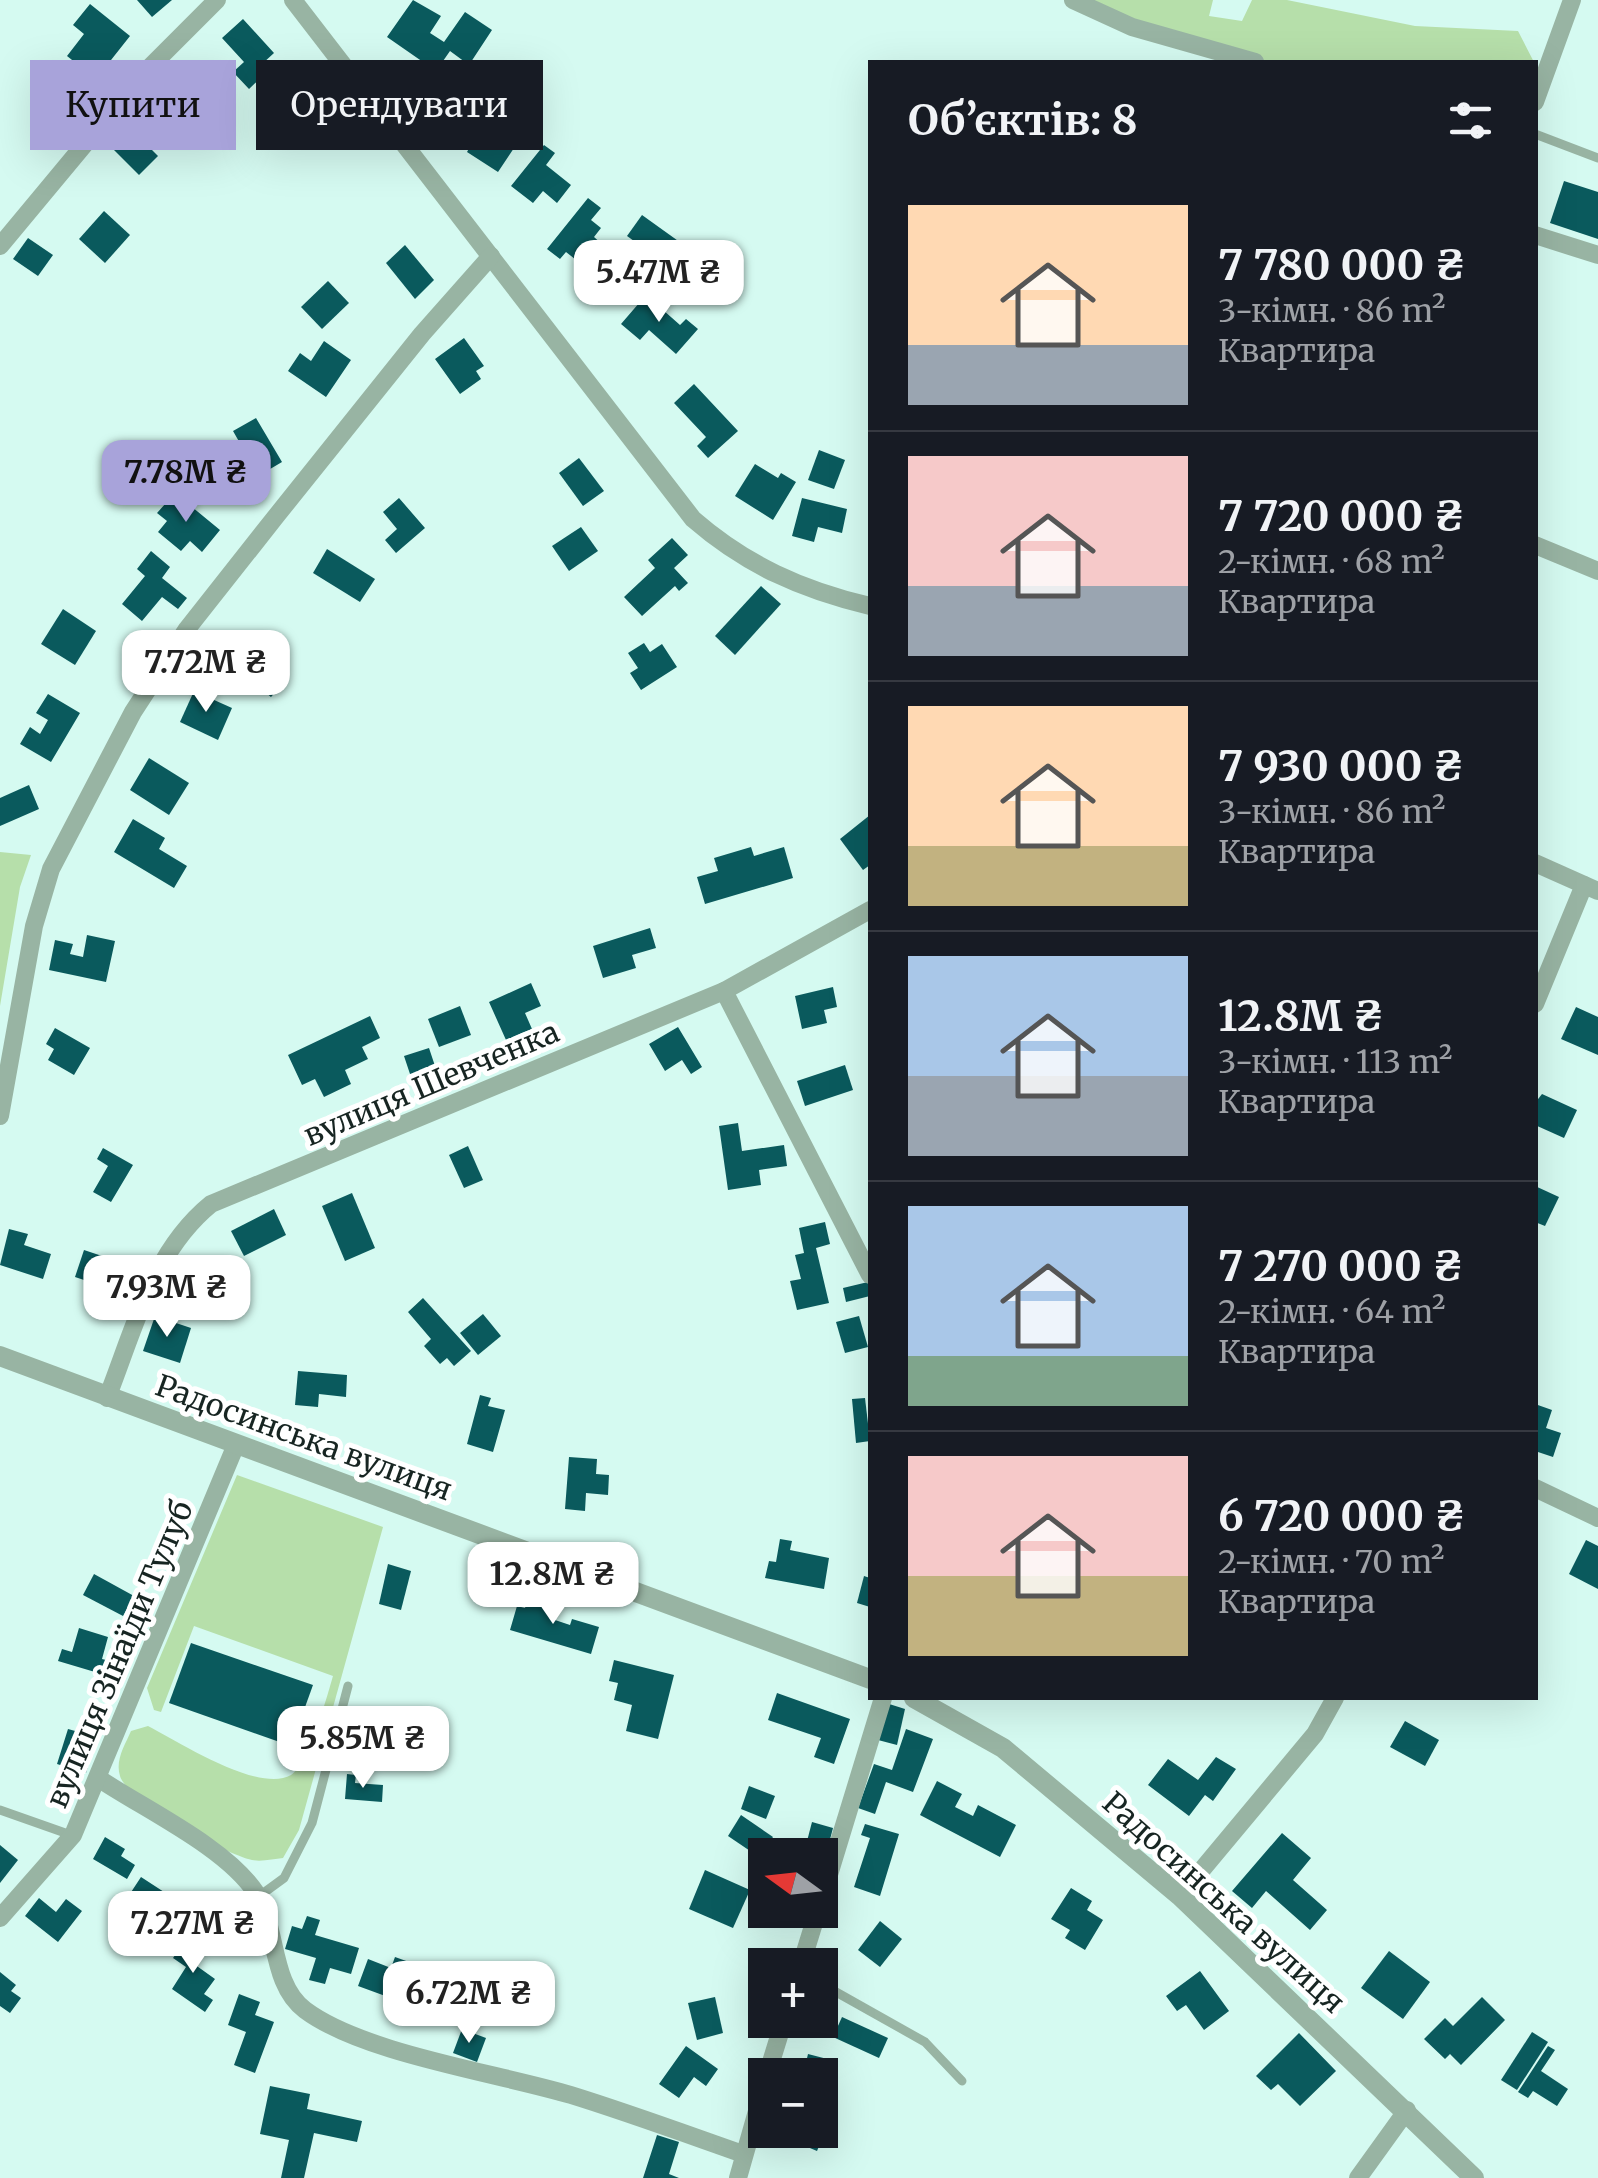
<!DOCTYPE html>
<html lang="uk">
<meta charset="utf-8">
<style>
body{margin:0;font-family:Merriweather,serif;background:#20242c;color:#f1f3f6;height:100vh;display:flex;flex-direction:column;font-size:38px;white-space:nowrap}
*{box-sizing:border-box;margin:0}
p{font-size:32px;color:#9ea1a6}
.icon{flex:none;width:55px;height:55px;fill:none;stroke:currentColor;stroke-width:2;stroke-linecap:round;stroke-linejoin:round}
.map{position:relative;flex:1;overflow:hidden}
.sheet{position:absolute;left:868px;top:60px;width:670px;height:1640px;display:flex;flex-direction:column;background:#171b24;border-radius:0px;box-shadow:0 10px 40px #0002}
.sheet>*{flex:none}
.hud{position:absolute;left:30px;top:60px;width:688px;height:90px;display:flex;gap:20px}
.needle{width:65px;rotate:285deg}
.fabs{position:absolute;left:748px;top:1838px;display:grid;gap:20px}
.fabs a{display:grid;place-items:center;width:90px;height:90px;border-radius:0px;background:#171b24;box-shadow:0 10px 40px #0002;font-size:50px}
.price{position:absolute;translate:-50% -85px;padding:0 22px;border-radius:20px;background:#fff;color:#222;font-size:32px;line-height:65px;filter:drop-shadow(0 2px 5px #0008)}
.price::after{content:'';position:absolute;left:50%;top:60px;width:30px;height:22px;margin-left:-15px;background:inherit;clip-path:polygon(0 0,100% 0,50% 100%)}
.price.active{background:#a8a3da;color:#111}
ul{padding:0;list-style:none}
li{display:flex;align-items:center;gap:30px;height:250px;padding:0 40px}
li+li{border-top:2px solid #363941}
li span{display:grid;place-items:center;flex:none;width:280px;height:200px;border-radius:0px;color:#555}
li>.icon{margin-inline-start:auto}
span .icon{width:120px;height:120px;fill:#fffc;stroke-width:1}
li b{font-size:42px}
h2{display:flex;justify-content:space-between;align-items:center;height:120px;padding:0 40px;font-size:42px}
.tag{padding:0 35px;border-radius:0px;background:#171b24;box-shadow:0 10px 40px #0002;font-size:35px;line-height:90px}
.tag.active{background:#a8a3da;color:#111}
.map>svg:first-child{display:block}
.green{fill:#b6dfaa}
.building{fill:#0a5a5d}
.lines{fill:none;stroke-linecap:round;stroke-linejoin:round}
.service{stroke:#98b4a3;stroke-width:9}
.minor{stroke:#98b4a3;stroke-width:18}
.tertiary{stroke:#98b4a3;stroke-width:20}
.labels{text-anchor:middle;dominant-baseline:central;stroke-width:10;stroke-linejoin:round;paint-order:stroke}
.street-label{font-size:30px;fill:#172522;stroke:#fff}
</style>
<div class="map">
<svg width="1598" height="2178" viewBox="0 0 1598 2178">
<rect width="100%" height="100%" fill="#d5faf1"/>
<!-- green -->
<g class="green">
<polygon points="1085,0 1213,0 1209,16 1242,21 1252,0 1287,0 1415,26 1518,31 1537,68 1535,74 1535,62 1267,62 1132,21"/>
<polygon points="0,852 31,855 20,887 0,1006"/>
<path d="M237 1475 383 1527 299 1830 283 1858C274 1859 261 1862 252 1860 225 1854 127 1801 120 1776 115 1760 125 1745 131 1731L148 1726C177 1741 259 1794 291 1775 308 1765 327 1697 333 1676L194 1626 161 1712 154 1710 147 1688Z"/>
</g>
<!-- building -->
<g class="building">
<polygon points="137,0 172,0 152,17"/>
<polygon points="413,0 441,16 430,33 444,42 465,12 492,30 469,65 450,51 418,97 406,88 423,62 387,37"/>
<polygon points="90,4 130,36 96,79 67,56 84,34 73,25"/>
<polygon points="243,19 274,53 262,64 268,71 249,89 233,72 244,62 222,38"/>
<polygon points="205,83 223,97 213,111 194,97"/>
<polygon points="136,116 150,130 141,139 158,156 139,175 108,144"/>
<polygon points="476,119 516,145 498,172 467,152 472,143 464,137"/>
<polygon points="544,145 555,153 546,165 571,185 557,203 543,191 533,203 511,186"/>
<polygon points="1564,181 1598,192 1598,239 1550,223"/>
<polygon points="588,198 601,208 591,220 601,228 594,237 603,245 585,267 566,252 560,259 547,249"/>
<polygon points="104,211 130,235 105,263 79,239"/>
<polygon points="642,215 681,243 666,264 627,236"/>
<polygon points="28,238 53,255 38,276 13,259"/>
<polygon points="405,245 434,280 415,299 386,263"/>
<polygon points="328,281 349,303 322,329 301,307"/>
<polygon points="646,295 680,325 686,319 698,329 676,354 649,330 640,340 621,324"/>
<polygon points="464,338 484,366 476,371 481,379 460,394 435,359"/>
<polygon points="324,341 351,360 326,397 288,371 300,353 311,361"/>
<polygon points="694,384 738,431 708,458 697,446 706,437 674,403"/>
<polygon points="256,418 282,462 231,492 217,468 245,452 233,431"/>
<polygon points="819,450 845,460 834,489 808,480"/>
<polygon points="579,458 604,491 583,506 559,473"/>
<polygon points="755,464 778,478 781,473 796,482 773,520 735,496"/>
<polygon points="175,493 220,530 202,552 190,541 181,551 158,532 167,521 157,513"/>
<polygon points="399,498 425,528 396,553 385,540 397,529 383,512"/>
<polygon points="802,498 847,509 842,533 818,527 814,542 792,536"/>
<polygon points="581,527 598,551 569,571 552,546"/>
<polygon points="672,538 688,555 674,568 688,583 679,591 675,586 642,616 624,597 655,568 648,560"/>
<polygon points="327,549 375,579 360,602 313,573"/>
<polygon points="151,551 170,567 162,578 187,598 178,609 162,597 142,621 122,604 145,576 137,569"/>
<polygon points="761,586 781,604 735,655 715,636"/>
<polygon points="63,609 96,631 75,665 41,644"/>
<polygon points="253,634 271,649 261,661 285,681 271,697 247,677 235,691 217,677"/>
<polygon points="644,643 650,652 662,644 677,667 641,690 630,673 638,668 628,653"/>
<polygon points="194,691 232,708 218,740 180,722"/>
<polygon points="48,694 80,713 51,762 20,744 30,727 40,734 48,720 36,713"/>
<polygon points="149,758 189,783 169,815 130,790"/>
<polygon points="29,785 39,809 0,826 0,798"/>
<polygon points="870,815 870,865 863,870 840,839"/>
<polygon points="133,819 165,838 159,849 187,866 174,888 114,852"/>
<polygon points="751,847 754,856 784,847 793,878 705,904 697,877 718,871 714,858"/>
<polygon points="650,928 656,948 632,955 636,968 603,978 593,946"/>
<polygon points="87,935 115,941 106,982 49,970 55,940 73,944 70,954 83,957"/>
<polygon points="531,983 541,1006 525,1013 532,1029 506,1040 489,1002"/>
<polygon points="833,987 837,1007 824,1010 827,1023 802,1029 795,996"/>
<polygon points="460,1006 471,1035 439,1047 428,1019"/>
<polygon points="1576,1007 1598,1017 1598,1055 1561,1039"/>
<polygon points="370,1016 380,1038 362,1047 368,1059 345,1070 351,1084 324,1097 315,1079 302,1085 288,1055"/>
<polygon points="678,1027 702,1067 691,1074 682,1060 665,1071 649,1044"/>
<polygon points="55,1028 90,1048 74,1075 48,1060 54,1049 46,1044"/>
<polygon points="429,1048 442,1087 417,1095 404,1056"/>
<polygon points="845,1065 853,1090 805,1106 797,1081"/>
<polygon points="1542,1094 1577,1110 1564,1138 1535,1125 1535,1103"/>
<polygon points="738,1123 742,1151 784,1145 787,1166 759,1170 761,1185 728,1190 719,1126"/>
<polygon points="468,1146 483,1180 464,1188 449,1155"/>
<polygon points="103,1148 133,1165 111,1202 93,1192 108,1166 97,1159"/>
<polygon points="1535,1186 1559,1197 1545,1226 1535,1222"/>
<polygon points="352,1193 375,1248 345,1261 322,1206"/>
<polygon points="274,1209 286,1235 244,1256 231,1231"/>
<polygon points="825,1222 830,1244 816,1248 829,1303 797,1310 790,1281 801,1279 795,1255 804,1253 799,1228"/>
<polygon points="9,1229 28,1234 24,1245 51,1254 43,1279 0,1265"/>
<polygon points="84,1250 114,1260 105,1287 75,1277"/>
<polygon points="868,1282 870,1296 846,1302 843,1288"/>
<polygon points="423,1298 471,1351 454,1366 447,1358 440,1364 424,1346 431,1339 408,1312"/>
<polygon points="483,1314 501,1336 478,1355 460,1333"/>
<polygon points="155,1316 191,1328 180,1363 143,1351"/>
<polygon points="859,1316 868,1347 845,1353 836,1322"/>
<polygon points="298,1371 347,1375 346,1397 319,1394 318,1407 295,1405"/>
<polygon points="480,1395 491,1398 488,1406 505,1410 493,1452 467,1444"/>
<polygon points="865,1398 870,1441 856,1443 852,1399"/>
<polygon points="1535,1404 1552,1410 1546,1428 1561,1433 1553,1457 1535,1451"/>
<polygon points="569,1457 597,1459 596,1474 609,1475 608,1495 586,1493 585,1511 565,1509"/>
<polygon points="780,1539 792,1541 790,1550 829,1558 824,1589 765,1578 769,1561 776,1562"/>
<polygon points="1586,1540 1598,1546 1598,1589 1569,1574"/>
<polygon points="388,1564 411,1571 401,1610 379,1604"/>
<polygon points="94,1574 134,1596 123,1616 83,1595"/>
<polygon points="864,1576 870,1578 870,1607 857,1603"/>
<polygon points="528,1599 555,1607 552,1619 570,1625 572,1619 599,1627 591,1654 510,1630 517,1606 525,1608"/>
<polygon points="79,1628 108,1637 102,1659 110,1661 105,1675 58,1661 62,1649 72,1652"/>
<polygon points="191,1643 313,1685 291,1746 169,1703"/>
<polygon points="614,1660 674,1675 658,1739 626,1731 632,1705 614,1700 618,1683 609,1681"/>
<polygon points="777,1693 850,1719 834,1764 814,1757 821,1738 768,1720"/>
<polygon points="886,1703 905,1709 897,1745 878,1740"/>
<polygon points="1405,1721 1439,1740 1425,1766 1390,1747"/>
<polygon points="68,1729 86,1734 79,1756 90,1760 86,1773 57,1764"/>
<polygon points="906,1729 933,1739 913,1792 886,1782 875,1814 858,1808 874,1764 892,1770"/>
<polygon points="1216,1757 1236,1769 1213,1801 1205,1795 1189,1816 1148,1785 1168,1759 1198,1780"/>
<polygon points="347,1774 356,1775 355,1783 383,1785 382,1802 345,1799"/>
<polygon points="937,1781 962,1794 955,1807 973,1816 978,1805 1016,1825 1000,1857 920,1815"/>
<polygon points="749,1786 775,1796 766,1819 741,1809"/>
<polygon points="741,1815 773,1837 759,1857 728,1836"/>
<polygon points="812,1822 833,1828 827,1851 806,1845"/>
<polygon points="865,1824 899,1834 880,1896 854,1887 870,1838 861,1835"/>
<polygon points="1282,1833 1311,1858 1293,1880 1327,1910 1310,1930 1266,1891 1252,1908 1232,1891"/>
<polygon points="105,1837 125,1849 121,1856 135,1865 127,1879 93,1859"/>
<polygon points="0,1845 18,1860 0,1883"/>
<polygon points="705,1870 750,1890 733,1928 689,1909"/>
<polygon points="141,1877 184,1905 166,1934 144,1919 137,1929 116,1915"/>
<polygon points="1071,1888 1092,1901 1087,1910 1103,1920 1085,1950 1065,1938 1070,1930 1051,1919"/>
<polygon points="39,1898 56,1912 66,1899 82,1911 58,1942 25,1916"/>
<polygon points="307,1916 320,1920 315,1935 359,1948 351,1974 330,1968 325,1984 309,1980 316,1958 285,1949 292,1926 302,1929"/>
<polygon points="880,1921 902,1939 880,1967 858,1950"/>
<polygon points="188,1937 205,1948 194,1964 215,1979 204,1994 213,2000 205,2012 172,1989 186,1967 173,1958"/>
<polygon points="1389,1951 1430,1982 1403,2019 1361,1988"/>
<polygon points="395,1957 409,1962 404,1975 417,1980 411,1996 402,1992 399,2001 358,1986 368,1959 391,1968"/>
<polygon points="1200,1971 1229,2011 1204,2030 1186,2005 1177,2011 1166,1996"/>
<polygon points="0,1972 16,1985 11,1991 21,1998 10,2013 0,2006"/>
<polygon points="239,1994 260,2002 255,2015 274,2022 255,2073 234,2065 246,2032 228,2025"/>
<polygon points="715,1997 723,2033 697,2040 688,2003"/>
<polygon points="1482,1997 1505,2020 1461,2065 1450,2054 1445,2059 1424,2039 1445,2018 1453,2026"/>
<polygon points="842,2017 888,2038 879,2058 833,2037"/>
<polygon points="462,2029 486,2038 477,2062 453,2053"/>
<polygon points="1532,2032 1548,2042 1517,2090 1501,2080"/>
<polygon points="1299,2033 1336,2071 1300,2106 1278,2084 1271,2090 1256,2076"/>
<polygon points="686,2046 718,2069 706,2086 694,2077 679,2098 659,2084"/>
<polygon points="1548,2046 1555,2050 1541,2071 1568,2089 1557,2106 1533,2091 1528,2098 1518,2092"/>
<polygon points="808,2054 835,2061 829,2083 820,2080 820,2075 803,2075"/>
<polygon points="270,2086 310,2094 307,2109 362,2121 357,2142 314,2133 304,2178 281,2178 289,2140 260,2134"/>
<polygon points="795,2130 825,2132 817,2151 791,2140"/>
<polygon points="657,2135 679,2142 669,2174 679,2178 643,2178"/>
</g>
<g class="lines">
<!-- service -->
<g class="service">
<polyline points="1535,134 1598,158"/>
<polyline points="0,1810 71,1835"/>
<polyline points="258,1897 284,1878 312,1823 348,1686"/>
<polyline points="820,1983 925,2042 962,2081"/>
</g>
<!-- minor -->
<g class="minor">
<path d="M293 0 693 519C746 565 802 590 870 606"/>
<polyline points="1073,0 1132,27 1255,62"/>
<polyline points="1535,102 1572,0"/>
<polyline points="1535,235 1598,255"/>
<polyline points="0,246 143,74 217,0"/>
<polyline points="1535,545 1598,571"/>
<polyline points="1535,863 1598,891"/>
<polyline points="724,991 870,1275"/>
<polyline points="1535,1004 1584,885"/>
<polyline points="0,1116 34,926 51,869 133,712 187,629 277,515 422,334 491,256"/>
<path d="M107 1398C134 1330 152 1252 211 1204L724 991 870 910"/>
<polyline points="1535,1488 1598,1518"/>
<path d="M98 1778C144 1809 226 1847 256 1893 278 1927 270 1984 305 2010 364 2054 498 2073 571 2095 629 2113 686 2134 743 2154"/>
<polyline points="1180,1896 1315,1734 1335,1698"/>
<polyline points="820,1904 883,1698"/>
<polyline points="0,1918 73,1835 235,1447"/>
<polyline points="801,1965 818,1910"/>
<polyline points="767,2075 784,2020"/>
<polyline points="738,2178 765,2083"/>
<polyline points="1358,2178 1407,2110"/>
</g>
<!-- tertiary -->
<g class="tertiary">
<polyline points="0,1356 870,1679"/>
<polyline points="914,1698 1003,1748 1180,1896 1474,2178"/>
</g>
</g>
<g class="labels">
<!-- street labels -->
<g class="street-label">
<text transform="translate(431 1083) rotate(-23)">вулиця Шевченка</text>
<text transform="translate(304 1437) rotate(20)">Радосинська вулиця</text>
<text transform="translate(119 1654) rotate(-67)">вулиця Зінаїди Тулуб</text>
<text transform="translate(1224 1902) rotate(42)">Радосинська вулиця</text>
</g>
</g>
</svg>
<div class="fabs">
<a><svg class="needle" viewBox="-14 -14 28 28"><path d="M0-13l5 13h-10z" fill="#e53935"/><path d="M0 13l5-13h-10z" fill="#9ea1a6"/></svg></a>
<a>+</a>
<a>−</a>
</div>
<b class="price" style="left:659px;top:325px">5.47M ₴</b>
<b class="price active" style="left:186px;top:525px">7.78M ₴</b>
<b class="price" style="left:206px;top:715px">7.72M ₴</b>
<b class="price" style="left:167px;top:1340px">7.93M ₴</b>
<b class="price" style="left:553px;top:1627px">12.8M ₴</b>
<b class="price" style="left:363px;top:1791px">5.85M ₴</b>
<b class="price" style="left:193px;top:1976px">7.27M ₴</b>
<b class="price" style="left:469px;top:2046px">6.72M ₴</b>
<div class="hud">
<a class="tag active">Купити</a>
<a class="tag">Орендувати</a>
</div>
<section class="sheet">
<h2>Об’єктів: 8<svg class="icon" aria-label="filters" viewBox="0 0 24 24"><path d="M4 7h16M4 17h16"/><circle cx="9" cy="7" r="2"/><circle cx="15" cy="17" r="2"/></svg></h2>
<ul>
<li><span style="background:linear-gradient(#ffd9b3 70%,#9aa5b1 0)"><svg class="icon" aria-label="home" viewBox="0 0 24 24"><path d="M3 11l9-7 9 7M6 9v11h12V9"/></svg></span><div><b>7 780 000 ₴</b><p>3-кімн. · 86 m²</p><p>Квартира</p></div></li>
<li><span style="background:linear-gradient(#f6c9c9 65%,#9aa5b1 0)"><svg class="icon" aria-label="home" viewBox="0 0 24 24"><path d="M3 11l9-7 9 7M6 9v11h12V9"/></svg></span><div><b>7 720 000 ₴</b><p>2-кімн. · 68 m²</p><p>Квартира</p></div></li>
<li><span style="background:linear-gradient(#ffd9b3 70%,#c2b280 0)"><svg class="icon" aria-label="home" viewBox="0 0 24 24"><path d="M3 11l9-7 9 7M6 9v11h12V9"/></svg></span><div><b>7 930 000 ₴</b><p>3-кімн. · 86 m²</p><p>Квартира</p></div></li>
<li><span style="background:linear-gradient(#a9c7e8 60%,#9aa5b1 0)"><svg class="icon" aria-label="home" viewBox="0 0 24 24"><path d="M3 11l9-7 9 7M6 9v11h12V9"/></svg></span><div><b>12.8M ₴</b><p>3-кімн. · 113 m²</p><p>Квартира</p></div></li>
<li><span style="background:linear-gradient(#a9c7e8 75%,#7fa58c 0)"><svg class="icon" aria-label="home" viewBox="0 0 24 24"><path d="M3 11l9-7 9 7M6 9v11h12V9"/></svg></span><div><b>7 270 000 ₴</b><p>2-кімн. · 64 m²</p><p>Квартира</p></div></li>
<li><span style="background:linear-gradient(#f6c9c9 60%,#c2b280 0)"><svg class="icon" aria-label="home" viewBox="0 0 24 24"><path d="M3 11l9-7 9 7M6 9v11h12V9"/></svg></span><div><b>6 720 000 ₴</b><p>2-кімн. · 70 m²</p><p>Квартира</p></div></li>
</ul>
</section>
</div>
